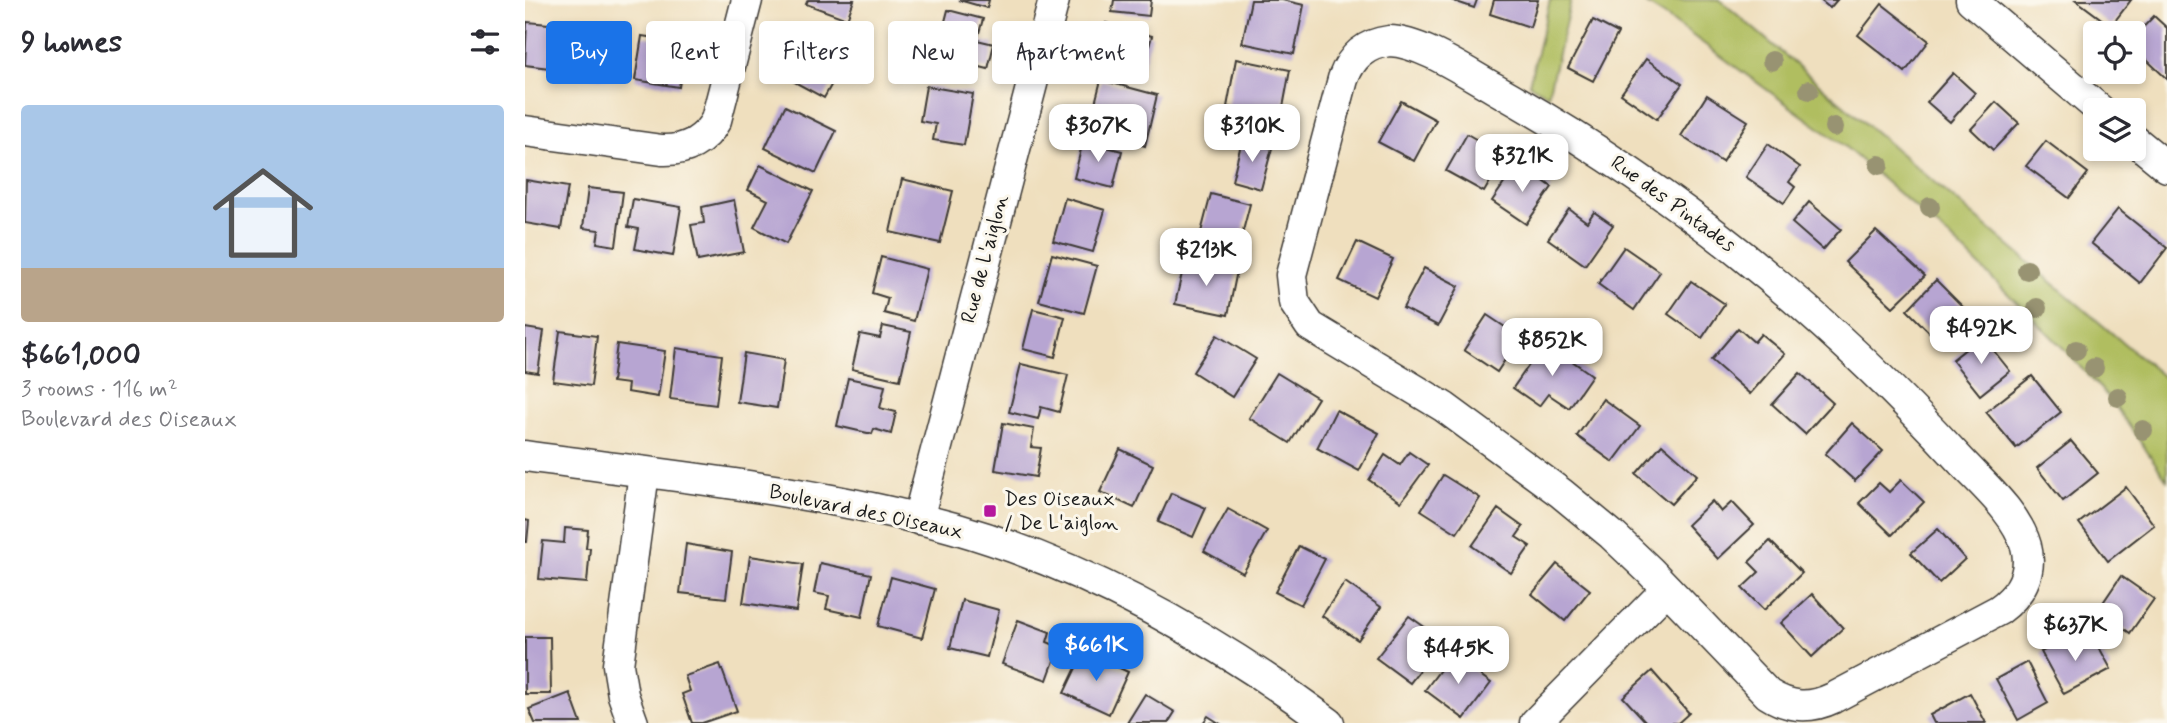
<!DOCTYPE html>
<meta charset="utf-8">
<style>
body{margin:0;font-family:Mynerve,sans-serif;background:#f7f7f7;color:#2b2b33;height:100vh;display:flex;flex-direction:column;font-size:26px;white-space:nowrap}
*{box-sizing:border-box;margin:0}
p{font-size:23px;color:#7c7c81}
.icon{flex:none;width:38px;height:38px;fill:none;stroke:currentColor;stroke-width:2;stroke-linecap:round;stroke-linejoin:round}
.map{position:relative;flex:1;overflow:hidden}
.details{display:flex;flex-direction:column;background:#fff;width:525px}
.details>*{flex:none}
.hud{position:absolute;left:21px;top:21px;width:665px;height:63px;display:flex;gap:14px}
.tools{position:absolute;left:1558px;top:21px;display:grid;gap:14px}
.tools a{display:grid;place-items:center;width:63px;height:63px;border-radius:7px;background:#fff;box-shadow:0 4px 10px #0003;font-size:35px}
.price{position:absolute;translate:-50% -60px;padding:0 16px;border-radius:14px;background:#fff;color:#222;font-size:23px;line-height:46px;filter:drop-shadow(0 2px 4px #0008)}
.price::after{content:'';position:absolute;left:50%;top:42px;width:21px;height:16px;margin-left:-10px;background:inherit;clip-path:polygon(0 0,100% 0,50% 100%)}
.price.on{background:#1a73e8;color:#fff}
ul{padding:0;list-style:none}
li{display:grid;align-content:center;gap:14px;height:371px;padding:0 21px}
li+li{border-top:2px solid #e1e1e2}
li span{display:grid;place-items:center;height:217px;border-radius:7px;color:#555}
li>.icon{margin-inline-start:auto}
span .icon{width:126px;height:126px;fill:#fffc;stroke-width:1}
li b{font-size:30px}
h2{display:flex;justify-content:space-between;align-items:center;height:84px;padding:0 21px;font-size:30px}
.chip{padding:0 24px;border-radius:7px;background:#fff;box-shadow:0 4px 10px #0003;font-size:24px;line-height:63px}
.chip.on{background:#1a73e8;color:#fff}
main{display:flex;flex:1;min-height:0}
.map>svg:first-child{display:block}
.green{fill:#b0be61;stroke:#666d3e;stroke-width:2}
.building{fill:#b7a5d2}
.lines{fill:none;stroke-linecap:round;stroke-linejoin:round}
.minor-casing{stroke:#3c3934;stroke-width:33}
.minor{stroke:#fff;stroke-width:30}
.tree{fill:#989372}
.poi-dot{fill:#b5179e;stroke:#fbf7ec;stroke-width:2.5}
.labels{text-anchor:middle;dominant-baseline:central;stroke-width:6;stroke-linejoin:round;paint-order:stroke}
.street-label{font-size:21px;fill:#1c1c1c;stroke:#fbf7ec}
.poi-label{font-size:21px;fill:#1c1c1c;stroke:#fbf7ec;text-anchor:start}
</style>
<main>
<section class="details">
<h2>9 homes<svg class="icon" aria-label="filters" viewBox="0 0 24 24"><path d="M4 7h16M4 17h16"/><circle cx="9" cy="7" r="2"/><circle cx="15" cy="17" r="2"/></svg></h2>
<ul>
<li><span style="background:linear-gradient(#a9c7e8 75%,#b9a48a 0)"><svg class="icon" aria-label="home" viewBox="0 0 24 24"><path d="M3 11l9-7 9 7M6 9v11h12V9"/></svg></span><div><b>$661,000</b><p>3 rooms · 116 m²</p><p>Boulevard des Oiseaux</p></div></li>
</ul>
</section>
<div class="map">
<svg width="1642" height="723" viewBox="0 0 1642 723">
<rect width="100%" height="100%" fill="#fbf7ec"/>
<filter id="ink" filterUnits="userSpaceOnUse"><feTurbulence type="fractalNoise" baseFrequency=".0143" numOctaves="2"/><feDisplacementMap in="SourceGraphic" scale="14" xChannelSelector="R" yChannelSelector="G"/><feConvolveMatrix kernelMatrix="1 2 1 2 8 2 1 2 1" color-interpolation-filters="sRGB"/></filter>
<filter id="wash" filterUnits="userSpaceOnUse"><feTurbulence type="fractalNoise" baseFrequency=".00686" numOctaves="4" result="noise"/><feDisplacementMap in="SourceGraphic" scale="28" xChannelSelector="R" yChannelSelector="G"/><feGaussianBlur stdDeviation="1.57" result="paint"/><feColorMatrix in="noise" values="0 0 0 0 0 0 0 0 0 0 0 0 0 0 0 0 0 1.4 0 .05"/><feComposite in="paint" operator="in"/></filter>
<g filter="url(#wash)">
<rect width="100%" height="100%" fill="#efdfbe"/>
<!-- green -->
<g class="green">
<polygon points="1025,0 1046,0 1023,95 1004,84"/>
<polygon points="1115,0 1195,0 1642,380 1642,480 1586,400 1536,346 1429,241 1318,145 1142,17"/>
</g>
<g id="blocks">
<!-- building -->
<g class="building">
<polygon points="283,0 329,0 322,19 281,4"/>
<polygon points="434,0 464,0 462,8"/>
<polygon points="589,0 626,0 624,16 587,12"/>
<polygon points="726,0 757,0 779,5 769,54 717,43"/>
<polygon points="926,0 952,0 949,8"/>
<polygon points="969,0 1013,0 1005,27 965,14"/>
<polygon points="1295,0 1312,0 1305,8"/>
<polygon points="1551,0 1606,0 1586,26"/>
<polygon points="1357,4 1404,41 1380,72 1333,35"/>
<polygon points="423,10 458,19 452,40 469,44 463,69 411,56"/>
<polygon points="1629,16 1642,28 1642,79 1608,47 1608,38"/>
<polygon points="1068,20 1093,33 1068,81 1043,68"/>
<polygon points="2,22 45,26 41,70 0,65"/>
<polygon points="581,23 627,36 615,77 569,64"/>
<polygon points="55,28 92,32 87,79 50,75"/>
<polygon points="277,29 323,55 299,98 253,73"/>
<polygon points="117,36 161,43 154,87 110,80"/>
<polygon points="711,59 765,70 756,118 702,107"/>
<polygon points="1121,59 1157,84 1132,119 1096,94"/>
<polygon points="1428,73 1450,93 1425,122 1402,102"/>
<polygon points="576,80 632,95 620,146 592,138 595,127 566,119"/>
<polygon points="401,86 448,94 439,145 408,140 411,124 395,121"/>
<polygon points="1182,95 1223,121 1197,162 1156,136"/>
<polygon points="876,101 911,120 889,161 853,142"/>
<polygon points="1471,102 1494,123 1468,150 1446,129"/>
<polygon points="260,106 311,131 291,173 240,148"/>
<polygon points="942,134 980,156 959,192 921,171"/>
<polygon points="717,140 747,148 736,189 707,181"/>
<polygon points="558,141 597,151 588,188 549,178"/>
<polygon points="1521,141 1563,173 1544,198 1501,166"/>
<polygon points="1243,144 1275,167 1264,182 1270,187 1259,203 1221,177"/>
<polygon points="993,163 1027,187 1001,224 967,201"/>
<polygon points="235,165 288,191 261,244 229,227 243,200 223,190"/>
<polygon points="377,179 428,191 415,243 365,232"/>
<polygon points="1,180 43,187 36,229 0,223"/>
<polygon points="63,188 98,192 91,246 72,243 74,230 58,228"/>
<polygon points="686,194 725,204 713,250 674,240"/>
<polygon points="540,198 580,210 568,252 528,241"/>
<polygon points="108,199 156,207 148,256 110,249 114,229 103,227"/>
<polygon points="209,200 219,252 173,261 166,225 179,223 177,207"/>
<polygon points="1284,202 1316,229 1298,250 1267,223"/>
<polygon points="1044,209 1062,222 1069,212 1088,225 1060,265 1023,239"/>
<polygon points="1593,209 1642,248 1615,283 1566,243"/>
<polygon points="1351,231 1400,276 1368,307 1320,262"/>
<polygon points="832,242 868,259 850,297 814,280"/>
<polygon points="1099,247 1135,272 1109,310 1073,284"/>
<polygon points="527,254 572,266 559,313 514,301"/>
<polygon points="356,257 402,269 389,321 359,313 363,298 347,293"/>
<polygon points="660,260 712,271 703,315 650,304"/>
<polygon points="899,268 934,286 913,326 878,308"/>
<polygon points="1411,280 1442,311 1413,341 1382,310"/>
<polygon points="1166,281 1200,304 1177,338 1143,314"/>
<polygon points="508,309 540,317 530,357 498,349"/>
<polygon points="962,315 995,337 972,372 939,350"/>
<polygon points="358,326 386,332 375,380 327,369 335,334 355,338"/>
<polygon points="0,328 19,331 13,373 0,371"/>
<polygon points="1213,328 1229,342 1236,334 1260,354 1225,394 1186,360"/>
<polygon points="35,331 72,336 66,386 28,381"/>
<polygon points="692,335 731,359 707,397 668,372"/>
<polygon points="1457,336 1485,371 1455,395 1427,360"/>
<polygon points="1020,342 1067,375 1044,408 1023,394 1014,406 988,388"/>
<polygon points="92,344 140,351 133,397 102,392 103,384 87,382"/>
<polygon points="151,348 197,355 191,405 145,399"/>
<polygon points="219,353 259,360 252,408 212,402"/>
<polygon points="496,364 543,375 534,412 516,407 513,419 484,412"/>
<polygon points="752,373 793,398 765,443 724,418"/>
<polygon points="1275,373 1308,403 1280,434 1247,404"/>
<polygon points="1507,376 1536,412 1491,448 1461,412"/>
<polygon points="323,378 360,386 355,408 371,412 366,434 349,429 347,434 312,426"/>
<polygon points="1078,399 1115,426 1088,462 1052,436"/>
<polygon points="811,410 854,433 834,471 792,448"/>
<polygon points="478,423 509,429 506,447 516,448 511,477 470,470"/>
<polygon points="1327,423 1358,451 1330,481 1300,454"/>
<polygon points="1546,441 1573,473 1538,501 1512,468"/>
<polygon points="1137,444 1172,475 1146,504 1111,474"/>
<polygon points="595,449 628,465 609,508 575,492"/>
<polygon points="884,452 903,465 876,502 844,480 860,455 875,465"/>
<polygon points="918,475 955,498 932,533 896,510"/>
<polygon points="1376,480 1399,502 1367,535 1334,503 1354,483 1364,492"/>
<polygon points="1601,487 1629,525 1583,561 1554,523"/>
<polygon points="646,493 681,508 668,537 633,522"/>
<polygon points="1187,501 1196,512 1207,502 1229,525 1193,559 1162,525"/>
<polygon points="703,509 742,531 718,573 679,551"/>
<polygon points="973,509 998,527 991,537 1005,546 986,573 947,546"/>
<polygon points="0,520 4,521 2,542 0,542"/>
<polygon points="40,528 63,530 61,548 65,548 62,583 14,579 18,541 39,543"/>
<polygon points="1413,529 1440,559 1414,583 1386,553"/>
<polygon points="1245,541 1277,573 1239,610 1217,588 1234,572 1224,562"/>
<polygon points="161,544 207,552 201,598 155,593"/>
<polygon points="774,546 800,559 776,605 750,592"/>
<polygon points="225,556 278,564 271,611 218,603"/>
<polygon points="295,563 346,574 337,617 301,609 304,596 289,593"/>
<polygon points="1032,564 1065,590 1040,621 1007,594"/>
<polygon points="1596,576 1629,599 1605,633 1573,610"/>
<polygon points="366,577 410,589 397,638 353,626"/>
<polygon points="820,582 856,607 833,640 797,616"/>
<polygon points="1287,594 1318,628 1287,657 1256,623"/>
<polygon points="437,600 474,610 462,657 425,648"/>
<polygon points="884,616 918,640 885,683 851,658"/>
<polygon points="493,620 525,632 522,642 534,647 522,680 477,664"/>
<polygon points="1547,635 1553,647 1569,638 1586,669 1539,694 1516,652"/>
<polygon points="0,637 25,637 26,694 0,694"/>
<polygon points="559,651 603,672 584,714 539,693"/>
<polygon points="927,654 966,683 939,719 900,690"/>
<polygon points="1502,662 1523,703 1493,720 1471,679"/>
<polygon points="195,664 212,711 177,723 167,723 157,694 165,691 160,676"/>
<polygon points="1127,671 1164,713 1153,723 1122,723 1098,697"/>
<polygon points="45,693 56,723 10,723 4,709"/>
<polygon points="1445,693 1461,723 1409,723 1405,715"/>
<polygon points="620,694 650,712 643,723 602,723"/>
<polygon points="683,716 694,723 678,723"/>
</g>
</g>
</g>
<g filter="url(#ink)">
<use href="#blocks" fill-opacity="0" stroke="#3c3934" stroke-width="2"/>
<g class="lines">
<!-- minor casing -->
<g class="minor-casing">
<g id="minor">
<polyline points="1446,0 1575,110"/>
<path d="M864 41C897 42 940 72 969 88 1148 189 1295 308 1434 459 1457 484 1492 513 1501 546 1508 573 1495 595 1474 610L1308 698C1285 709 1265 708 1243 694L1125 571 1087 535 1036 493 919 407 785 326 769 302 766 275 818 79C826 57 840 44 864 41Z"/>
<path d="M0 131 137 150C161 151 180 141 191 120L222 0"/>
<polyline points="1608,139 1642,167"/>
<path d="M0 456C143 476 290 489 429 528 565 567 691 639 804 723"/>
<polyline points="393,519 529,0"/>
<polyline points="108,723 98,695 93,665 119,473"/>
<polyline points="1010,723 1142,589"/>
</g>
</g>
<!-- minor -->
<use href="#minor" class="minor"/>
</g>
<!-- trees -->
<g class="tree">
<circle cx="1247" cy="61" r="10"/>
<circle cx="1284" cy="90" r="10"/>
<circle cx="1309" cy="127" r="10"/>
<circle cx="1354" cy="165" r="10"/>
<circle cx="1405" cy="207" r="10"/>
<circle cx="1502" cy="270" r="10"/>
<circle cx="1512" cy="308" r="10"/>
<circle cx="1551" cy="350" r="10"/>
<circle cx="1569" cy="368" r="10"/>
<circle cx="1593" cy="397" r="10"/>
<circle cx="1618" cy="430" r="10"/>
</g>
</g>
<!-- markers -->
<rect class="poi-dot" x="458" y="504" width="14" height="14" rx="3.5"/>
<g class="labels">
<!-- street labels -->
<g class="street-label">
<text transform="translate(1148 204) rotate(36)">Rue des Pintades</text>
<text transform="translate(460 259) rotate(-75)">Rue de L'aiglon</text>
<text transform="translate(341 512) rotate(12)">Boulevard des Oiseaux</text>
</g>
<!-- poi labels -->
<g class="poi-label">
<text x="479" y="499">Des Oiseaux<tspan x="479" dy="24">/ De L'aiglon</tspan></text>
</g>
</g>
</svg>
<div class="tools">
<a><svg class="icon" aria-label="locate" viewBox="0 0 24 24"><circle cx="12" cy="12" r="6"/><path d="M12 2v4M12 18v4M2 12h4M18 12h4"/></svg></a>
<a><svg class="icon" aria-label="layers" viewBox="0 0 24 24"><path d="M12 4l9 5-9 5-9-5zM3 14l9 5 9-5"/></svg></a>
</div>
<b class="price" style="left:573px;top:164px">$307K</b>
<b class="price" style="left:727px;top:164px">$310K</b>
<b class="price" style="left:997px;top:194px">$321K</b>
<b class="price" style="left:681px;top:288px">$213K</b>
<b class="price" style="left:1456px;top:366px">$492K</b>
<b class="price" style="left:1027px;top:378px">$852K</b>
<b class="price" style="left:1550px;top:663px">$637K</b>
<b class="price on" style="left:571px;top:683px">$661K</b>
<b class="price" style="left:933px;top:686px">$445K</b>
<div class="hud">
<a class="chip on">Buy</a>
<a class="chip">Rent</a>
<a class="chip">Filters</a>
<a class="chip">New</a>
<a class="chip">Apartment</a>
</div>
</div>
</main>
